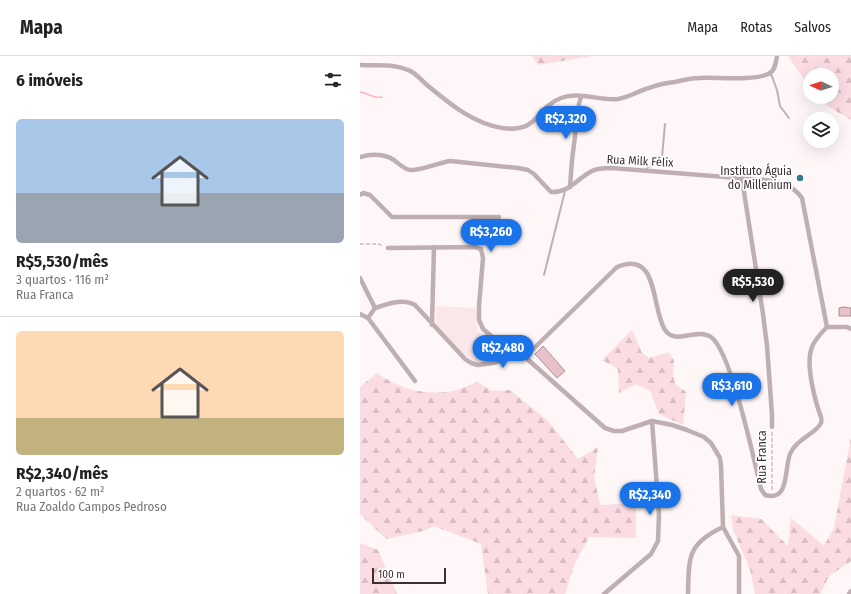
<!DOCTYPE html>
<html lang="pt">
<meta charset="utf-8">
<style>
body{margin:0;font-family:"Fira Sans Condensed",sans-serif;background:#f6f6f6;color:#222;height:100vh;display:flex;flex-direction:column;font-size:15px;white-space:nowrap}
*{box-sizing:border-box;margin:0}
p{font-size:13px;color:#767676}
.icon{flex:none;width:22px;height:22px;fill:none;stroke:currentColor;stroke-width:2;stroke-linecap:round;stroke-linejoin:round}
.map{position:relative;flex:1;overflow:hidden}
.drawer{display:flex;flex-direction:column;background:#fff;width:360px}
.drawer>*{flex:none}
.needle{width:26px;rotate:273deg}
.fabs{position:absolute;left:443px;top:12px;display:grid;gap:8px}
.fabs a{display:grid;place-items:center;width:36px;height:36px;border-radius:50%;background:#fff;box-shadow:0 4px 16px #0002;font-size:20px}
.scale{position:absolute;left:12px;bottom:10px;width:74px;box-sizing:border-box;padding-left:4px;border:2px solid #3e2f33;border-top:0;font-size:11px;line-height:14px;white-space:nowrap;color:#3e2f33;-webkit-text-stroke:3px #fff;paint-order:stroke}
.price{position:absolute;translate:-50% -34px;padding:0 9px;border-radius:14px;background:#1a73e8;color:#fff;font-size:13px;line-height:26px;filter:drop-shadow(0 1px 2px #0008)}
.price::after{content:'';position:absolute;left:50%;top:24px;width:12px;height:9px;margin-left:-6px;background:inherit;clip-path:polygon(0 0,100% 0,50% 100%)}
.price.on{background:#222;color:#fff}
ul{padding:0;list-style:none}
li{display:grid;align-content:center;gap:8px;height:212px;padding:0 16px}
li+li{border-top:1px solid #e0e0e0}
li span{display:grid;place-items:center;height:124px;border-radius:6px;color:#555}
li>.icon{margin-inline-start:auto}
span .icon{width:72px;height:72px;fill:#fffc;stroke-width:1}
li b{font-size:17px}
h2{display:flex;justify-content:space-between;align-items:center;height:48px;padding:0 16px;font-size:17px}
header{display:flex;align-items:center;gap:24px;box-sizing:border-box;height:56px;padding:0 20px;background:#fff;border-bottom:1px solid #e0e0e0}
header strong{font-size:19px}
nav{display:flex;gap:22px;margin-inline-start:auto;font-size:14px}
main{display:flex;flex:1;min-height:0}
.map>svg:first-child{display:block}
.built{fill:#fae7ea}
.forest{fill:url(#forest-firs)}
.lines{fill:none;stroke-linecap:round;stroke-linejoin:round}
.stream{stroke:#fcb5c5;stroke-width:1.5}
.building{fill:#e8c2ca;stroke:#af8c94}
.path{stroke:#ada2a4;stroke-width:1;stroke-dasharray:4 2;stroke-linecap:butt}
.service{stroke:#bfafb2;stroke-width:2}
.minor{stroke:#bfafb2;stroke-width:4.5}
.poi-dot{fill:#367a89;stroke:#fff;stroke-width:1.5}
.labels{text-anchor:middle;dominant-baseline:central;stroke-width:3.5;stroke-linejoin:round;paint-order:stroke}
.street-label{font-size:12px;fill:#3e2f33;stroke:#fff}
.poi-label{font-size:12px;fill:#3e2f33;stroke:#fff;text-anchor:end}
</style>
<header>
<strong>Mapa</strong>
<nav><a>Mapa</a><a>Rotas</a><a>Salvos</a></nav>
</header>
<main>
<section class="drawer">
<h2>6 imóveis<svg class="icon" aria-label="filters" viewBox="0 0 24 24"><path d="M4 7h16M4 17h16"/><circle cx="9" cy="7" r="2"/><circle cx="15" cy="17" r="2"/></svg></h2>
<ul>
<li><span style="background:linear-gradient(#a9c7e8 60%,#9aa5b1 0)"><svg class="icon" aria-label="home" viewBox="0 0 24 24"><path d="M3 11l9-7 9 7M6 9v11h12V9"/></svg></span><div><b>R$5,530/mês</b><p>3 quartos · 116 m²</p><p>Rua Franca</p></div></li>
<li><span style="background:linear-gradient(#ffd9b3 70%,#c2b280 0)"><svg class="icon" aria-label="home" viewBox="0 0 24 24"><path d="M3 11l9-7 9 7M6 9v11h12V9"/></svg></span><div><b>R$2,340/mês</b><p>2 quartos · 62 m²</p><p>Rua Zoaldo Campos Pedroso</p></div></li>
</ul>
</section>
<div class="map">
<svg width="491" height="538" viewBox="0 0 491 538">
<defs>
<pattern id="forest-firs" width="22" height="20" patternUnits="userSpaceOnUse"><rect width="22" height="20" fill="#fbdce3"/><path d="M5 1l3.5 6h-7zM16 11l3.5 6h-7z" fill="#d8bdc3"/></pattern>
</defs>
<rect width="100%" height="100%" fill="#fef6f7"/>
<!-- built -->
<polygon class="built" points="76,250 116,252 117,274 142,296 141,302 128,306 113,307 76,271"/>
<!-- forest -->
<g class="forest">
<polygon points="172,0 233,0 178,9"/>
<polygon points="428,0 491,0 491,64 461,46 457,41 472,41 472,19 450,19 450,32"/>
<polygon points="272,274 282,297 289,302 309,296 314,305 313,318 315,328 326,336 323,369 299,358 290,335 276,328 259,337 258,313 242,304"/>
<path d="M17 317C38 333 66 340 93 335 101 333 109 329 117 326L132 335 150 334 188 365 218 403 238 391 234 421 240 449 276 447V482L229 481 214 509 205 538H128L121 488 74 470 63 475 26 483 0 458V331Z"/>
<polygon points="491,381 491,505 469,520 460,538 395,538 390,513 373,474 371,459 401,463 428,490 431,462 464,490 474,472"/>
<polygon points="0,487 18,494 37,538 0,538"/>
</g>
<g class="lines">
<!-- stream -->
<path class="stream" d="M0 36C10 37 11 43 22 41"/>
</g>
<!-- building -->
<g class="building">
<polygon points="483,251 491,252 491,260 479,260 479,252"/>
<polygon points="183,290 205,315 197,322 175,298"/>
</g>
<g class="lines">
<!-- path -->
<g class="path">
<polyline points="0,188 19,188 23,190"/>
<polyline points="412,376 412,434"/>
</g>
<!-- service -->
<g class="service">
<polyline points="411,18 417,34 420,50 429,62"/>
<polyline points="286,113 302,101 305,68"/>
<polyline points="184,219 205,135"/>
</g>
<!-- minor -->
<g class="minor">
<path d="M0 9C16 10 33 7 48 14 55 16 61 24 67 29 89 47 112 67 142 72 180 77 175 52 201 42 219 35 239 45 258 43 270 41 280 34 292 31 299 28 307 27 315 26 323 24 331 22 339 22 357 21 393 25 408 18 415 16 416 6 417 0"/>
<path d="M0 101C11 98 24 98 34 104 39 108 44 113 50 114 60 115 78 107 90 105L158 112 168 114 174 118 191 136C209 137 218 122 232 115 238 112 245 112 251 112L405 124C420 126 433 129 442 142L467 271"/>
<polyline points="382,123 403,258 407,290 412,359 412,371"/>
<polyline points="210,131 212,104 219,48 221,41"/>
<polyline points="0,139 3,137 10,139 32,161 139,161"/>
<polyline points="28,192 115,191 121,193 123,202 119,250 119,264 123,273 155,300"/>
<polyline points="0,222 15,252"/>
<path d="M0 258 8 262 15 252C28 248 43 242 55 249L105 303 111 307 118 309 133 307 155 300 165 301 245 372 254 375H262L292 365 312 369 327 374 344 381 351 387 360 402 361 410 363 471 379 500V538"/>
<polyline points="8,262 55,325"/>
<polyline points="72,269 74,191"/>
<path d="M165 301 257 211C299 193 291 252 305 274 316 290 337 271 351 281 371 295 394 404 401 433L405 439C430 446 424 413 430 398 436 383 457 377 461 367 462 365 461 363 461 361 455 345 446 310 451 294 453 285 461 277 467 271H487L491 273"/>
<polyline points="244,538 291,498 298,485 299,458 292,365"/>
<path d="M328 538C329 501 327 488 363 471"/>
<polyline points="489,538 491,535"/>
</g>
</g>
<!-- markers -->
<circle class="poi-dot" cx="440" cy="122" r="4"/>
<g class="labels">
<!-- street labels -->
<g class="street-label">
<text transform="translate(280 105) rotate(3)">Rua Milk Félix</text>
<text transform="translate(402 401) rotate(-90)">Rua Franca</text>
</g>
<!-- poi labels -->
<g class="poi-label">
<text x="432" y="115">Instituto Águia<tspan x="432" dy="14">do Millenium</tspan></text>
</g>
</g>
</svg>
<div class="fabs">
<a><svg class="needle" viewBox="-14 -14 28 28"><path d="M0-13l5 13h-10z" fill="#e53935"/><path d="M0 13l5-13h-10z" fill="#767676"/></svg></a>
<a><svg class="icon" aria-label="layers" viewBox="0 0 24 24"><path d="M12 4l9 5-9 5-9-5zM3 14l9 5 9-5"/></svg></a>
</div>
<div class="scale">100 m</div>
<b class="price" style="left:206px;top:84px">R$2,320</b>
<b class="price" style="left:131px;top:197px">R$3,260</b>
<b class="price on" style="left:393px;top:247px">R$5,530</b>
<b class="price" style="left:143px;top:313px">R$2,480</b>
<b class="price" style="left:372px;top:351px">R$3,610</b>
<b class="price" style="left:290px;top:460px">R$2,340</b>
</div>
</main>
